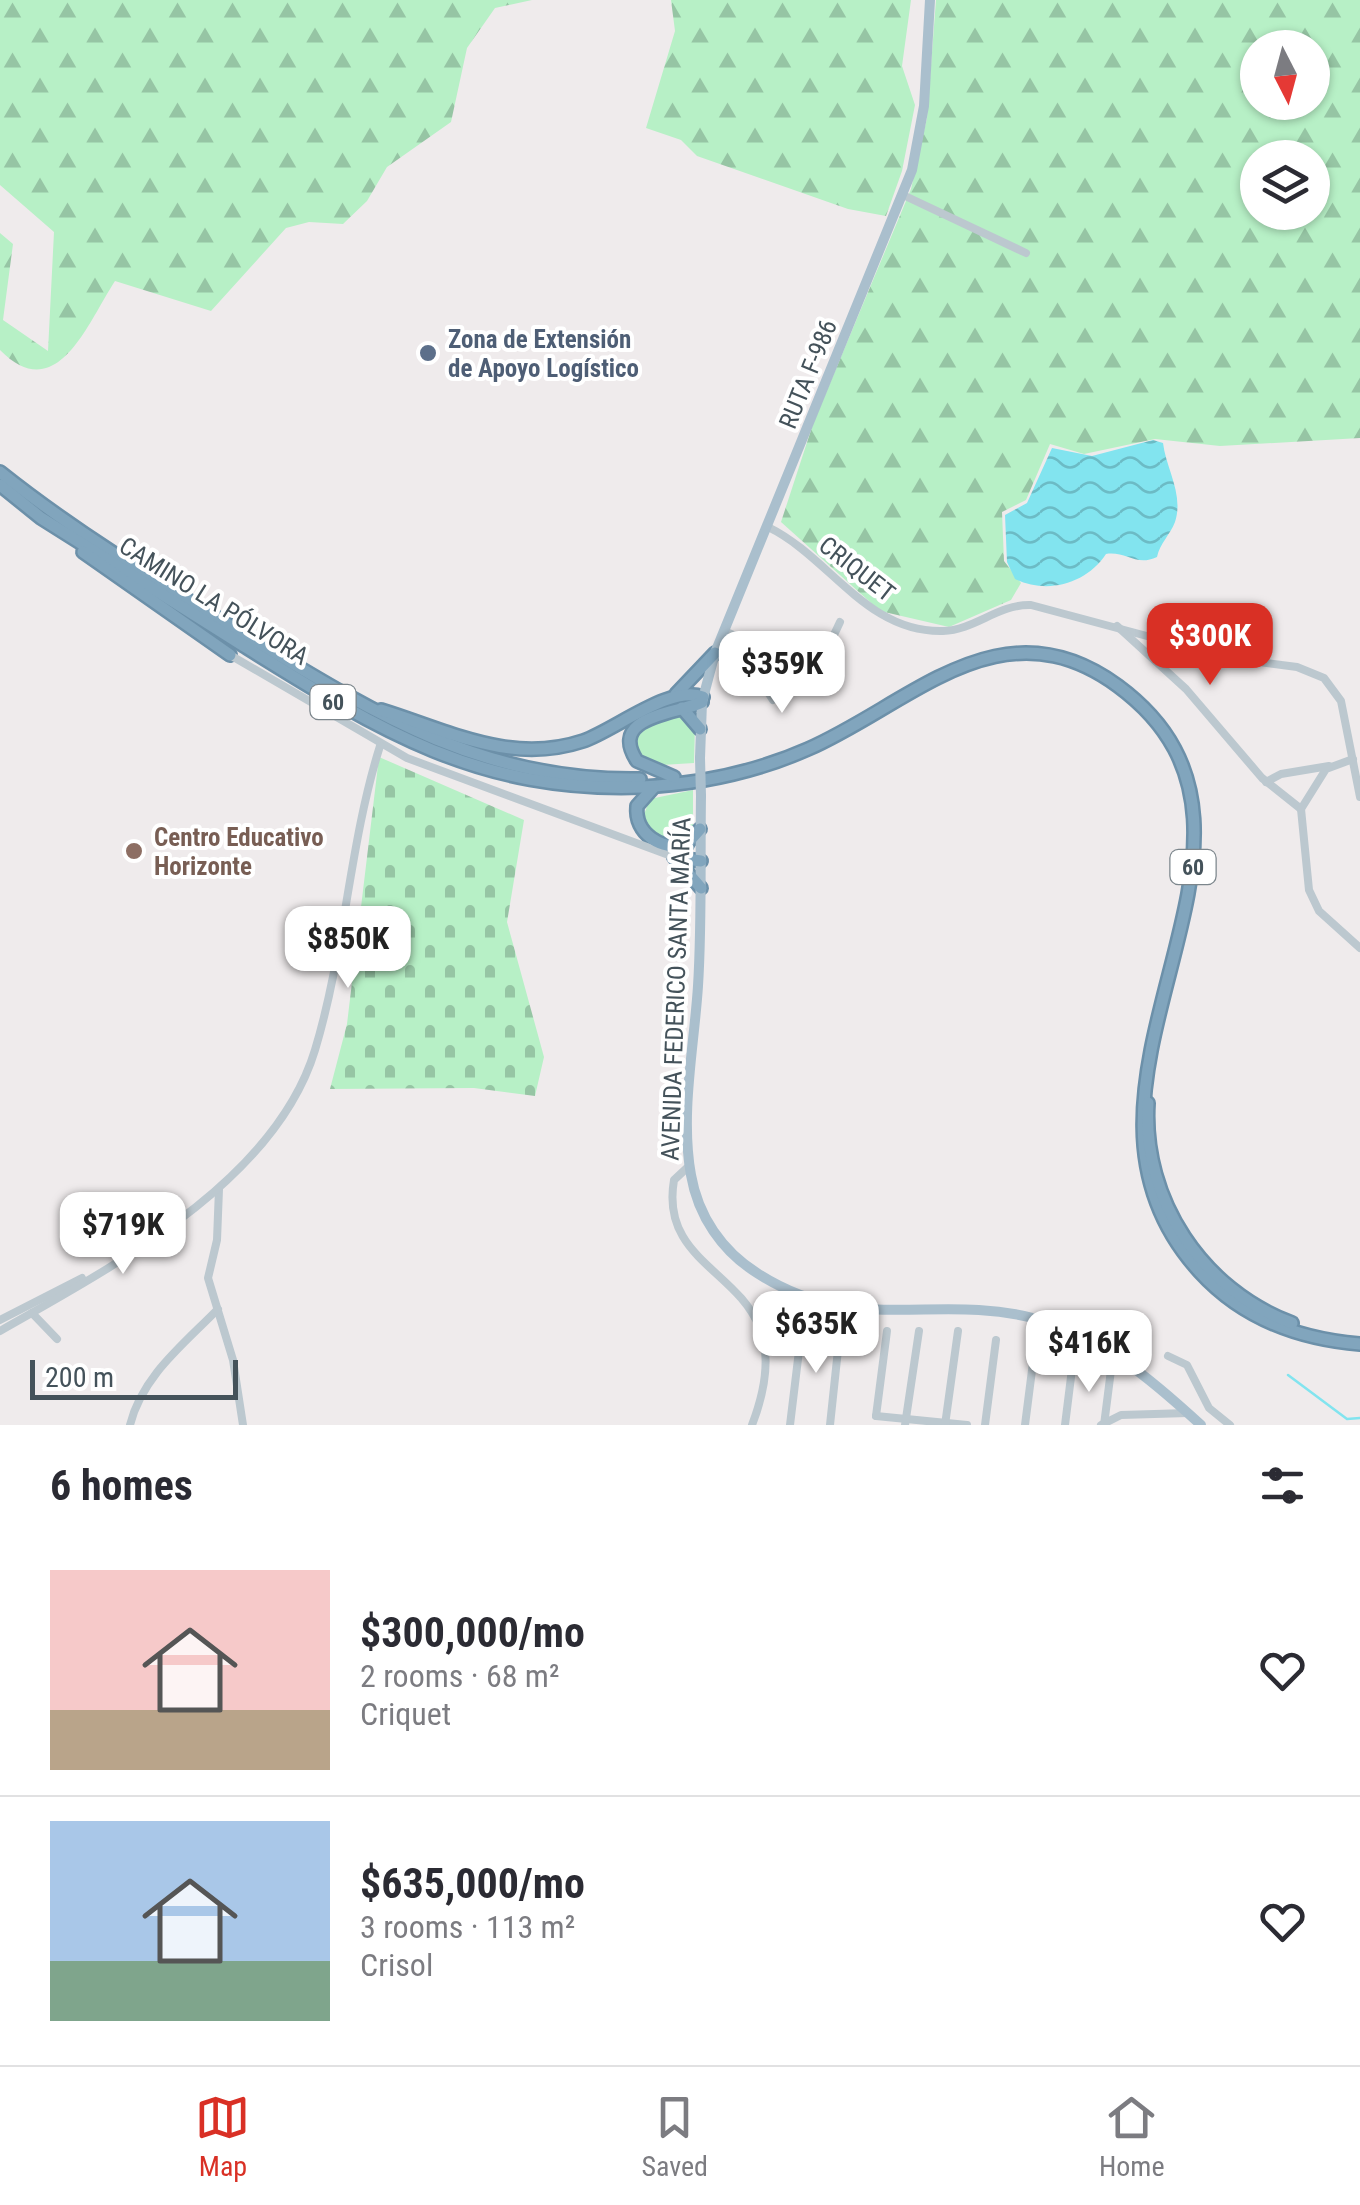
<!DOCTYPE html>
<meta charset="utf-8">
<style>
body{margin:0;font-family:"Roboto Condensed",sans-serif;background:#f2f2f3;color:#2b2b33;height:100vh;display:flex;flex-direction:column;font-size:38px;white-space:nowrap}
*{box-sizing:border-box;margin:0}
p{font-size:32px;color:#7c7c81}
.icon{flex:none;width:55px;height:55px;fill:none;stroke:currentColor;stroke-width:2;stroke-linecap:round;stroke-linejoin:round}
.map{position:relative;height:1425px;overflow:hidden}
.side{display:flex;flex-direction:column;background:#fff;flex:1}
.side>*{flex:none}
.needle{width:65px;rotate:174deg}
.controls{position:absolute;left:1240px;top:30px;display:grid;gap:20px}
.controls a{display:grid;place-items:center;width:90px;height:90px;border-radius:50%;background:#fff;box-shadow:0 2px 8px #0004;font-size:50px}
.scale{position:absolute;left:30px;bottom:25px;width:208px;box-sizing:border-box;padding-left:10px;border:5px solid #44525a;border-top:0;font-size:28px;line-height:35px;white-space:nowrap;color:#44525a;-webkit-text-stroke:8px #fff;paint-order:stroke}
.price{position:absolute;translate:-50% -85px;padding:0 22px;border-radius:20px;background:#fff;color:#222;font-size:32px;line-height:65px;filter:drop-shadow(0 2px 5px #0008)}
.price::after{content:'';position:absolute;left:50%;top:60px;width:30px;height:22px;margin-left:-15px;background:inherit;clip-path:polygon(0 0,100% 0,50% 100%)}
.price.current{background:#d93025;color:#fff}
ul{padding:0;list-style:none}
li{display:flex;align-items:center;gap:30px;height:250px;padding:0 50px}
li+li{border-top:2px solid #e1e1e2}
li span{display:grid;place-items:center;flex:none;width:280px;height:200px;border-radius:0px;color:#555}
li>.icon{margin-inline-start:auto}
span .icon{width:120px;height:120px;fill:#fffc;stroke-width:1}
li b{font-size:42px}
h2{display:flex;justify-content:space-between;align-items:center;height:120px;padding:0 50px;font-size:42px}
.tab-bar{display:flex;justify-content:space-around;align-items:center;height:140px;border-top:2px solid #e1e1e2;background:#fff;font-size:28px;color:#7c7c81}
.tab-bar a{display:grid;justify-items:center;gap:5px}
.tab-bar .current{color:#d93025}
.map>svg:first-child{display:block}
.grass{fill:#b7f0c6}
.forest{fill:url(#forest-firs);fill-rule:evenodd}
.cemetery{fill:url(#cemetery-stones)}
.water{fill:url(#water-waves)}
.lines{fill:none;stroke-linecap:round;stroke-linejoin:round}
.stream{stroke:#82e4ef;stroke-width:2.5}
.highway-casing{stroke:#6c90a9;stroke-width:16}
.minor{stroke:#bcc8cf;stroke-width:8}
.major{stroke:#aabfcd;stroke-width:10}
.highway{stroke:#81a5bd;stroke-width:11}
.major-bridge{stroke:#aabfcd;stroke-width:10}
.service-dot{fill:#5c6f8a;stroke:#fff;stroke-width:4}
.education-dot{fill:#8d6e63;stroke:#fff;stroke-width:4}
.labels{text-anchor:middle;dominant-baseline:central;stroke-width:8;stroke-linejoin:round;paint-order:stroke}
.shield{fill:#fff;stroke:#7c868c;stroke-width:2.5}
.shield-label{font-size:22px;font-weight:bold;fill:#44525a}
.service-label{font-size:25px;font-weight:bold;fill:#4e5e75;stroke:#fff;text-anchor:start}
.street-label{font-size:25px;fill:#44525a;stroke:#fff}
.education-label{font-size:25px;font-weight:bold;fill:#785e54;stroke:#fff;text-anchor:start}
</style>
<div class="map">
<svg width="1360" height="1425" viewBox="0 0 1360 1425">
<defs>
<pattern id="forest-firs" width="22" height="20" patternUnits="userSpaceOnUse" patternTransform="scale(2.5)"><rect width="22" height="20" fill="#b7f0c6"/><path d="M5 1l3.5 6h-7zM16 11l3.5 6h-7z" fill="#96c5a4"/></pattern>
<pattern id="cemetery-stones" width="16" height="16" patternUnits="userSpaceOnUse" patternTransform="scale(2.5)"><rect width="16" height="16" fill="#b7f0c6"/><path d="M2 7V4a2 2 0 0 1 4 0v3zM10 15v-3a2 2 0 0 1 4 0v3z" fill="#96c5a4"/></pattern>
<pattern id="water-waves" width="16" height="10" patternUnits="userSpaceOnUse" patternTransform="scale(2.5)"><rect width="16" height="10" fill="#82e4ef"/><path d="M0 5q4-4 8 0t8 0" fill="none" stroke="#6cbbc5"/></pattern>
</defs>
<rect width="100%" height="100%" fill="#efebec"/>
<!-- grass -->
<g class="grass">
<path d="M682 714 695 726 694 763 662 765 639 754 635 743C640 722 662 715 682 714Z"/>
<path d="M693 790V827L687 838C670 845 649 833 643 817L650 799Z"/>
</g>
<!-- forest -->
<g class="forest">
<path d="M0 0H532L495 8 467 48 451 122 387 167 367 201 343 224 309 222 286 228 211 311 115 281C88 322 57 408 0 350V233L13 244 3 320 48 351 54 232 0 185Z"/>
<polygon points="671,0 911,0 902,66 915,105 902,171 886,216 848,209 697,156 681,140 646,128 675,31"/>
<path d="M936 0H1360V438L1220 446 1155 439 1084 454 1050 444 1026 500 1002 512 1004 561 1021 583 1011 600 949 627 880 611 781 522 813 424 911 189 927 118ZM1258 48H1312V102H1258ZM1258 158H1312V212H1258Z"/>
</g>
<!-- cemetery -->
<polygon class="cemetery" points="379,757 524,820 507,922 544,1057 535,1096 474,1088 330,1089 347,1024"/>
<!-- water -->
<path class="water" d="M1153 440 1163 443C1166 469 1184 494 1175 522 1170 535 1160 543 1157 557 1136 567 1126 551 1106 554 1087 583 1048 595 1015 579L1007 562 1005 515 1027 503 1052 448 1092 456Z"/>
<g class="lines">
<!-- stream -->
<polyline class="stream" points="1288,1375 1347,1419 1360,1418"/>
<!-- highway casing -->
<g class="highway-casing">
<g id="highway">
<path d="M0 472C74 531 153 579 234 628 366 708 478 782 640 779"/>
<path d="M0 485 41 518C108 561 176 603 244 646 377 729 478 793 642 787 699 784 756 772 808 749 911 704 1001 600 1118 686 1324 838 1027 1084 1200 1272 1242 1318 1298 1339 1360 1344"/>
<polyline points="83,552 230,655"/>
<polyline points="676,694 715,653"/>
<polyline points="682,708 700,729"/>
<path d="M381 710C449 731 511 765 583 741 615 730 671 684 703 697"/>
<path d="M674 777 637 761C607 715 679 714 702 702"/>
<path d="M653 788 637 806C634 834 662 851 687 845"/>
<polyline points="684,847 700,829"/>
<polyline points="674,857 701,888"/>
<polyline points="678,858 701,861"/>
<path d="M1148 1103C1142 1200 1203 1290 1292 1323"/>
</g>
</g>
<!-- minor -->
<g class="minor">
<polyline points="903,195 1026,253"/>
<path d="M768 527C830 557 866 633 943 631 975 630 998 604 1031 605L1229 658 1297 667 1324 678 1341 701 1360 797"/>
<polyline points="1117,626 1186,689 1262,778 1301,809"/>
<polyline points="725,631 778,656 779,667 766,689 773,700 793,677 818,669 840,622"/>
<polyline points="230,655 407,758 674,857"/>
<polyline points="1353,759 1326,769 1301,809 1309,890 1319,911 1360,948"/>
<polyline points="1266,782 1281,774 1329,766"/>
<path d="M689 1166 674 1180C655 1289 812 1269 752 1425"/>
<polyline points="219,1189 217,1240 208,1278 233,1360 243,1425"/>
<polyline points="32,1313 57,1339"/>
<polyline points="755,1317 802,1326 790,1425"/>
<polyline points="0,1320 82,1278"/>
<path d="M0 1331C112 1267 275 1182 315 1050 345 951 349 844 380 746"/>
<polyline points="1168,1356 1187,1365 1209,1408 1230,1425"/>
<polyline points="876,1416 967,1425"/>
<polyline points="876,1416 887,1331"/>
<path d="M130 1425C142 1376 184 1344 218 1309"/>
<polyline points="830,1425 840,1331"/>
<polyline points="905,1425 919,1331"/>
<polyline points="945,1425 958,1331"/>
<polyline points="985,1425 996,1340"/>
<polyline points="1025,1425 1036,1339"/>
<polyline points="1065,1425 1074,1353"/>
<polyline points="1101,1425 1121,1415 1188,1413"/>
<polyline points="1104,1425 1111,1370"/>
</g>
<!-- major -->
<g class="major">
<polyline points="700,758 702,702 715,653 912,170 924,106 930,0"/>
<path d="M701 796C700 859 702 923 698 986 694 1048 680 1114 691 1175 698 1216 722 1251 757 1273 856 1337 936 1292 1037 1319 1102 1337 1152 1380 1201 1425"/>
</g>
<!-- highway -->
<use href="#highway" class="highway"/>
<!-- major-bridge -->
<polyline class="major-bridge" points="700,758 701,796"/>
</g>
<!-- markers -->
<circle class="service-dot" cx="428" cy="353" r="10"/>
<circle class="education-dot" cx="134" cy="851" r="10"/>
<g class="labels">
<!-- shield labels -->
<g class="shield">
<rect x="310.5" y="685" width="45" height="34" rx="8"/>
<rect x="1170.5" y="850" width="45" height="34" rx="8"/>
</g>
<g class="shield-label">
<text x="333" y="702">60</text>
<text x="1193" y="867">60</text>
</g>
<!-- service labels -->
<g class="service-label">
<text x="448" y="339">Zona de Extensión<tspan x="448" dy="29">de Apoyo Logístico</tspan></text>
</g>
<!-- street labels -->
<g class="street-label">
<text transform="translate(808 374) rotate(-68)">RUTA F-986</text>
<text transform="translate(857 569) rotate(38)">CRIQUET</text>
<text transform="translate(214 601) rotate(32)">CAMINO LA PÓLVORA</text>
<text transform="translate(676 989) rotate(-88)">AVENIDA FEDERICO SANTA MARÍA</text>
</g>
<!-- education labels -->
<g class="education-label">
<text x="154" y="837">Centro Educativo<tspan x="154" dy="29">Horizonte</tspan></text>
</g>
</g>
</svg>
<div class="controls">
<a><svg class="needle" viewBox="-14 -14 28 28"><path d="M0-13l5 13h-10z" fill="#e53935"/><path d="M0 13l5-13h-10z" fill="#7c7c81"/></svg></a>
<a><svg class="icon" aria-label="layers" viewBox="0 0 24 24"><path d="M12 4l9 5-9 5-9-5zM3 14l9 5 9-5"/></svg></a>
</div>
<div class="scale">200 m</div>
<b class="price current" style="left:1210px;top:688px">$300K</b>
<b class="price" style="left:782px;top:716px">$359K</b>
<b class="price" style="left:348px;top:991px">$850K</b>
<b class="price" style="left:123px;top:1277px">$719K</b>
<b class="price" style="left:816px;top:1376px">$635K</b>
<b class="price" style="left:1089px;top:1395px">$416K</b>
</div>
<section class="side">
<h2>6 homes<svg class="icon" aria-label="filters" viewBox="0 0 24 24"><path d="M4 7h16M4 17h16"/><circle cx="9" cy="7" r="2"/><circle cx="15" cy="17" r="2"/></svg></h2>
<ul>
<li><span style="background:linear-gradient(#f6c9c9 70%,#b9a48a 0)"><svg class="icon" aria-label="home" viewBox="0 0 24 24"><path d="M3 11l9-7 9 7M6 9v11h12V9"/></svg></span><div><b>$300,000/mo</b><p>2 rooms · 68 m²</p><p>Criquet</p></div><svg class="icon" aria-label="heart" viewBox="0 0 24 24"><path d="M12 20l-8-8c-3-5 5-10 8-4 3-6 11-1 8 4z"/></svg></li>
<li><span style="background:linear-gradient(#a9c7e8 70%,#7fa58c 0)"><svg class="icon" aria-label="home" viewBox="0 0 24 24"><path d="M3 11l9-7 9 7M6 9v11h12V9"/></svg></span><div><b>$635,000/mo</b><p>3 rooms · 113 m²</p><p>Crisol</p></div><svg class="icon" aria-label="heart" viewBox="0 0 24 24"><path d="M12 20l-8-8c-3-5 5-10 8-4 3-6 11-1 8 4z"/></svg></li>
</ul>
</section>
<nav class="tab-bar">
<a class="current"><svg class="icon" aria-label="map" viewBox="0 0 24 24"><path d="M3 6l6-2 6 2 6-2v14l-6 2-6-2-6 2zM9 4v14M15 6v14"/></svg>Map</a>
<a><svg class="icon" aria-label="saved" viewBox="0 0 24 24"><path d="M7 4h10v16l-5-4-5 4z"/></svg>Saved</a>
<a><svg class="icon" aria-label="home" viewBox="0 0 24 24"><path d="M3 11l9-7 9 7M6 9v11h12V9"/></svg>Home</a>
</nav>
